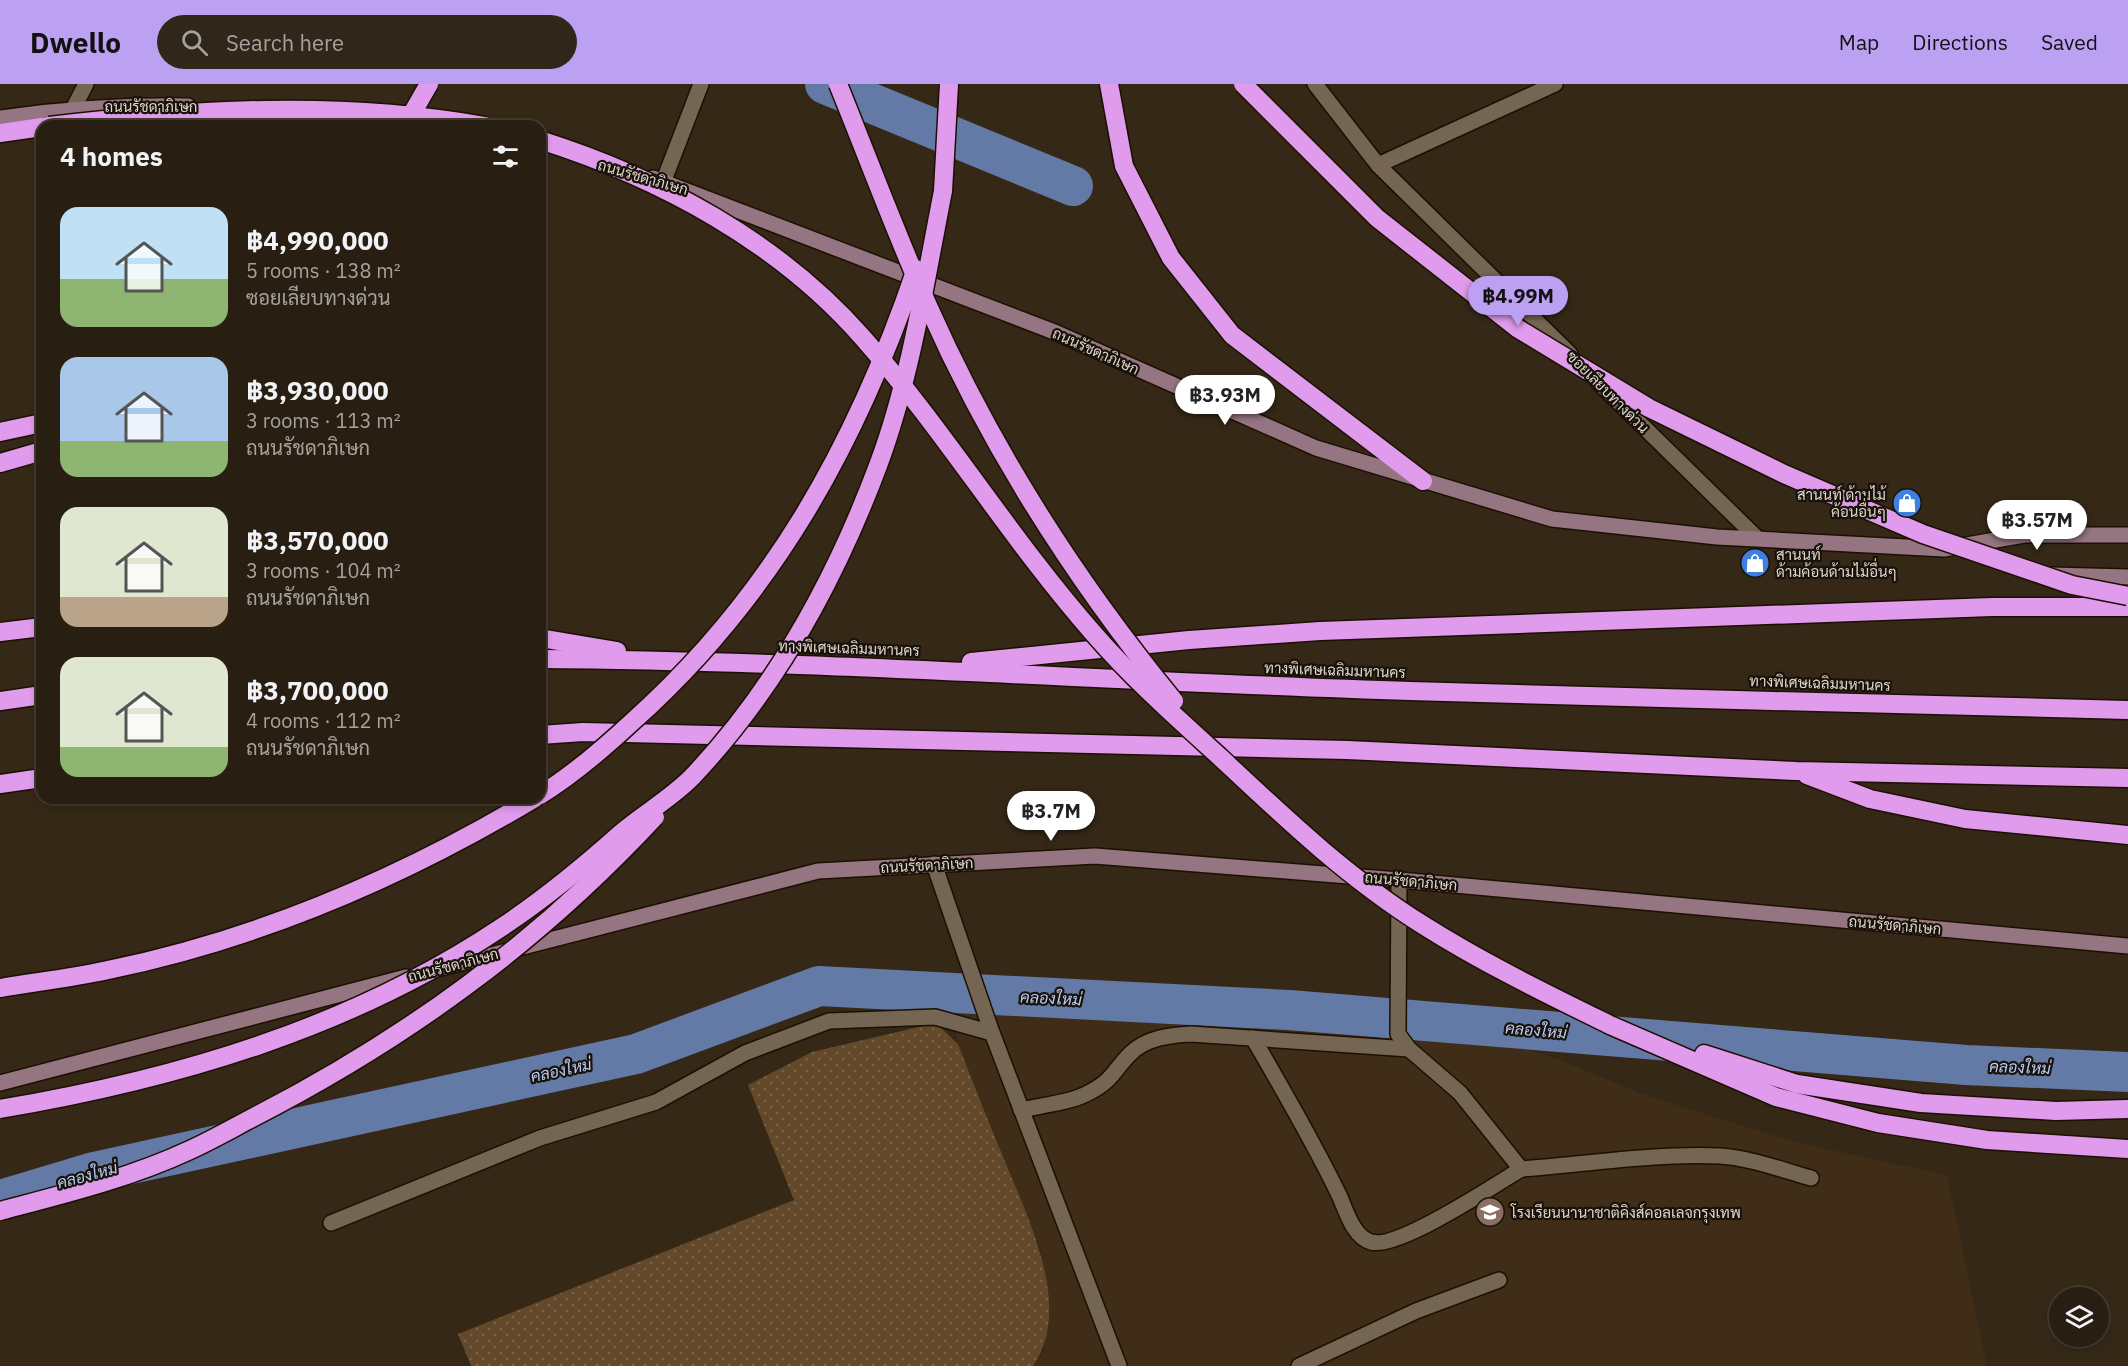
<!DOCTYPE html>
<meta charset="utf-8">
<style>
body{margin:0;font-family:"IBM Plex Sans",Sarabun,sans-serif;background:#30271a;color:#f1f3f6;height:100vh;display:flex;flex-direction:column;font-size:22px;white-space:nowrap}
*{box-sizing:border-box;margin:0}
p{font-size:20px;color:#a5a29f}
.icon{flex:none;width:33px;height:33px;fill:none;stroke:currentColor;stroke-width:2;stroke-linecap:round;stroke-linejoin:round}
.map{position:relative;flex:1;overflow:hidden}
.sheet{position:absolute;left:36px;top:36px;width:510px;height:684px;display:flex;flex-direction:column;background:#281e11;border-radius:18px;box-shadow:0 3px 9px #0003,0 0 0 2px #443c31}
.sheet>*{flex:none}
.buttons{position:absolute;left:2049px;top:1203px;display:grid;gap:12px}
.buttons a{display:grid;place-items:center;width:60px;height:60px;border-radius:50%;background:#281e11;box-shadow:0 3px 9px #0003,0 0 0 2px #443c31;font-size:30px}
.price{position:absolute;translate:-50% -51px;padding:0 14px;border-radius:21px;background:#fff;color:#222;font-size:20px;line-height:39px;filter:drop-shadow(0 2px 3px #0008)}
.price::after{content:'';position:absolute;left:50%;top:36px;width:18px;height:14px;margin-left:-9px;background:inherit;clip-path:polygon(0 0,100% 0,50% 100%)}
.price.selected{background:#bca0f2;color:#111}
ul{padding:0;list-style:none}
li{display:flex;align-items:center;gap:18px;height:150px;padding:0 24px}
li span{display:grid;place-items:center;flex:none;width:168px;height:120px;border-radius:18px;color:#555}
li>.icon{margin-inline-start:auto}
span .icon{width:72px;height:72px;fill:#fffc;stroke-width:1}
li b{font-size:26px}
h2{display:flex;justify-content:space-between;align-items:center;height:72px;padding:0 24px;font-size:26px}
header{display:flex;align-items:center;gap:36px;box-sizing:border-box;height:84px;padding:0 30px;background:#bca0f2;color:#111}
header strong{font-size:28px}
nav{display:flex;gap:33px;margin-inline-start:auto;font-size:21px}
.search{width:420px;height:54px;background:#30271a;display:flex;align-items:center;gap:15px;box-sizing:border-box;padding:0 21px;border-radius:33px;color:#a5a29f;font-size:22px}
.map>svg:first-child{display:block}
.built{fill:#3f2d17}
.grass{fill:url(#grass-dots)}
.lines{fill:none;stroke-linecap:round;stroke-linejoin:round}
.canal{stroke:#647aa6;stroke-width:40}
.service-casing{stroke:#1c1002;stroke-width:18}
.minor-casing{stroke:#1c1002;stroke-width:18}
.secondary-casing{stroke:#1c1002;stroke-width:18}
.motorway-casing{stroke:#1c1002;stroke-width:21}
.service{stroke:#756553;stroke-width:15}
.minor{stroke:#756553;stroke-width:15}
.secondary{stroke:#957581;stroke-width:15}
.motorway{stroke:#e19bec;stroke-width:18}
.motorway-bridge-casing{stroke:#1c1002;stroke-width:21;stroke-linecap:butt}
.motorway-bridge{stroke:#e19bec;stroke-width:18}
.labels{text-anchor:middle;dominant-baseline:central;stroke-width:4.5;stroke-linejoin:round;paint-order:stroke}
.street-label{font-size:15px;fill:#ded5cb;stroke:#18120b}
.poi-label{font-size:15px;fill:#ded5cb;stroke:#18120b;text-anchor:start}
.water-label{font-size:16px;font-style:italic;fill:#b7cbf4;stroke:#18120b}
</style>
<header>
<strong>Dwello</strong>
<div class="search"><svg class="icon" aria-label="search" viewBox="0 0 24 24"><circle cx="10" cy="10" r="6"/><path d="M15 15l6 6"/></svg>Search here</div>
<nav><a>Map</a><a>Directions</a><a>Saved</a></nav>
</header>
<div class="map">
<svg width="2128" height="1282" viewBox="0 0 2128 1282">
<defs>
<pattern id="grass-dots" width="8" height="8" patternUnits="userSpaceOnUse" patternTransform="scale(1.5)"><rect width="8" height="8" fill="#634929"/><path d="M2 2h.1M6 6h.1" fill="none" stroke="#796247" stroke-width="1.8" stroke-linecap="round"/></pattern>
</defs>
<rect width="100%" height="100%" fill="#352817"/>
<!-- built -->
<polygon class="built" points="951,923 1501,957 1560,976 1642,1010 1794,1058 1947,1091 1987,1282 1033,1282 1045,1266 1041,1166 958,960"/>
<!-- grass -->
<path class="grass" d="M936 939 958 960C973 998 988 1037 1004 1075 1027 1132 1074 1224 1033 1282H471L458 1250 794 1116 748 1001 812 968Z"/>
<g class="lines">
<!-- canal -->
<g class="canal">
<polyline points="825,0 1073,102"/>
<polyline points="0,1116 94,1088 636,970 819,902 1289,926 1966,981 2128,988"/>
</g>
<!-- service casing -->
<g class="service-casing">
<g id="service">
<polyline points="934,780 991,946 1119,1282"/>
<path d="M1399 796 1398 950 1409 965 1460 1009 1521 1085C1587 1080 1655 1069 1720 1072 1751 1074 1782 1086 1811 1094"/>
<path d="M1253 954C1283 1006 1313 1057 1339 1111 1346 1126 1353 1153 1371 1158 1397 1166 1495 1101 1521 1085"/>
<path d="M1021 1026C1042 1021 1071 1019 1090 1008 1113 996 1113 987 1130 970 1145 954 1170 951 1191 950L1409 965"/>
<polyline points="331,1139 540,1054 656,1018 745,969 829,937 935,933 992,949"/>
<polyline points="1299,1282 1416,1227 1499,1196"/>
</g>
</g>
<!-- minor casing -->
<g class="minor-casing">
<g id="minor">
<polyline points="1315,0 1378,81 1570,270"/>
<polyline points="74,23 86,0"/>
<polyline points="1378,81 1555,0"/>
<polyline points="664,96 701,0"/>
<polyline points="1598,298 1757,454"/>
</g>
</g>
<!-- secondary casing -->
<g class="secondary-casing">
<g id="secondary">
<path d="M0 34C63 25 124 21 188 22"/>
<polyline points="370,36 409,42"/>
<polyline points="653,94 1057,249 1316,364 1552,435 1717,453 1944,465 2024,451 2128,451"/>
<polyline points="2051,491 2128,493"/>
<polyline points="441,884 818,787 1095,772 1399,796 2128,862"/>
<polyline points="0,999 406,893"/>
</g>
</g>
<!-- motorway casing -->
<g class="motorway-casing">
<g id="motorway">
<polyline points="1109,0 1124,82 1171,174 1232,251 1423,397"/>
<polyline points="0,49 42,43"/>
<polyline points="943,107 949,0"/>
<polyline points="0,348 42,339"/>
<polyline points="0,379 42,367"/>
<polyline points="0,548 42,543"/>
<polyline points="540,554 617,567"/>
<path d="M540 575C830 577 1120 598 1410 607 1649 615 1889 619 2128 626"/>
<polyline points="971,578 1189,556 1320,547 1992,523 2128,523"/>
<polyline points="0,617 42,611"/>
<polyline points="540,651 583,648 1347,666 1796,687 2128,694"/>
<polyline points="1807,691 1870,715 1965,735 2128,751"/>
<polyline points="0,700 42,694"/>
<path d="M0 904C36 898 72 894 108 886 259 855 403 793 535 714"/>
<polyline points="1610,941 1776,1013 1878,1039 1987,1056 2128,1065"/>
<polyline points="1704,970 1797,1000 1921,1019 2056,1027 2128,1025"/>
</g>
</g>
<!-- service -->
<use href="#service" class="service"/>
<!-- minor -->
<use href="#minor" class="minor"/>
<!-- secondary -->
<use href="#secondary" class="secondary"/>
<!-- motorway -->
<use href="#motorway" class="motorway"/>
<!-- motorway-bridge casing -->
<g class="motorway-bridge-casing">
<g id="motorway-bridge">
<path d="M838 0C868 74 896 150 929 224 992 366 1076 497 1174 617"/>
<polyline points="1243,0 1377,134 1517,244 1649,324 1784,390 1923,450 2072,501 2128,512"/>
<polyline points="406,40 429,0"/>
<path d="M49 42C195 25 339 16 485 42"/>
<path d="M540 56C660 94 779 158 863 254 946 348 1011 456 1094 550 1133 595 1177 634 1221 674 1285 734 1348 794 1423 841 1483 879 1547 910 1610 941"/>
<path d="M540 711C573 691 604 664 632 638 772 513 856 361 916 185"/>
<path d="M0 1025C177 995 351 944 502 843 544 815 583 783 620 750 643 730 672 714 693 692 776 604 837 492 879 379 911 292 925 198 943 107"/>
<path d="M0 1127C64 1110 130 1094 190 1066 212 1056 233 1044 254 1033 407 954 538 859 655 733"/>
</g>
</g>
<!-- motorway-bridge -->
<use href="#motorway-bridge" class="motorway-bridge"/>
</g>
<!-- icons -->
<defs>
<g id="shop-disc" transform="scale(1.5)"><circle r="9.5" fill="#3f7fe0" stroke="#18120b"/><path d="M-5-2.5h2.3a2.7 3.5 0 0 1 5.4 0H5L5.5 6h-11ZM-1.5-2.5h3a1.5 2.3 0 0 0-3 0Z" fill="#fff"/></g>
<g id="school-disc" transform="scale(1.5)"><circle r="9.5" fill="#8d6e63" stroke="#18120b"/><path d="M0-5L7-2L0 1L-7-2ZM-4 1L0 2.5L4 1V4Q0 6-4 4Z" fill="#fff"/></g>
</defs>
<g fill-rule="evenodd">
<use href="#shop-disc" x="1907" y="419"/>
<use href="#shop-disc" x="1755" y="479"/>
<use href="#school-disc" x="1490" y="1128"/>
</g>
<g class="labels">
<!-- street labels -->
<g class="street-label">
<text x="151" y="22">ถนนรัชดาภิเษก</text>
<text transform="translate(643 93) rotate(16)">ถนนรัชดาภิเษก</text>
<text transform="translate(1096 267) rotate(24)">ถนนรัชดาภิเษก</text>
<text transform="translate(1608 308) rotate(45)">ซอยเลียบทางด่วน</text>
<text transform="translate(849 564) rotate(2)">ทางพิเศษเฉลิมมหานคร</text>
<text transform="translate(1335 586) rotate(2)">ทางพิเศษเฉลิมมหานคร</text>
<text transform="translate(1820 599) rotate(2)">ทางพิเศษเฉลิมมหานคร</text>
<text transform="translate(927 781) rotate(-3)">ถนนรัชดาภิเษก</text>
<text transform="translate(1411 797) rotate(5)">ถนนรัชดาภิเษก</text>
<text transform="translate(1895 841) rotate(5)">ถนนรัชดาภิเษก</text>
<text transform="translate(453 881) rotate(-15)">ถนนรัชดาภิเษก</text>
</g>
<!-- poi labels -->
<g class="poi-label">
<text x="1886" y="410" text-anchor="end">สานนท์ ด้ามไม้<tspan x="1886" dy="17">ค้อนอื่นๆ</tspan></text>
<text x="1776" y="470">สานนท์<tspan x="1776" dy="17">ด้ามค้อนด้ามไม้อื่นๆ</tspan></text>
<text x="1511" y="1128">โรงเรียนนานาชาติคิงส์คอลเลจกรุงเทพ</text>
</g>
<!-- water labels -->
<g class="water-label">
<text transform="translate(1051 914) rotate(3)">คลองใหม่</text>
<text transform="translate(1536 946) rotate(5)">คลองใหม่</text>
<text transform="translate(2020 983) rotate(2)">คลองใหม่</text>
<text transform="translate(561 986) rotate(-12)">คลองใหม่</text>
<text transform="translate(87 1091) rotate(-15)">คลองใหม่</text>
</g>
</g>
</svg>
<div class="buttons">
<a><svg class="icon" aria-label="layers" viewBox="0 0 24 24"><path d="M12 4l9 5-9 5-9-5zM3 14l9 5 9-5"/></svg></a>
</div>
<b class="price selected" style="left:1518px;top:243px">฿4.99M</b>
<b class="price" style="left:1225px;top:342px">฿3.93M</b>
<b class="price" style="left:2037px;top:467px">฿3.57M</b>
<b class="price" style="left:1051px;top:758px">฿3.7M</b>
<section class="sheet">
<h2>4 homes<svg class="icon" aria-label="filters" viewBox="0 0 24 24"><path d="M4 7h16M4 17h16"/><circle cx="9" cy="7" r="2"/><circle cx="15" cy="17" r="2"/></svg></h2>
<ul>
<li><span style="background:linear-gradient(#bfe0f5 60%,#8fb573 0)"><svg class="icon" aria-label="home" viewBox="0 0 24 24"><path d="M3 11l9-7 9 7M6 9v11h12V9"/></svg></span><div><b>฿4,990,000</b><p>5 rooms · 138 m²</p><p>ซอยเลียบทางด่วน</p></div></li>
<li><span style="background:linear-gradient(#a9c7e8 70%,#8fb573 0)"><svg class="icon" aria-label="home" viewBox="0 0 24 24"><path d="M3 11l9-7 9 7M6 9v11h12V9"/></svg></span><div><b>฿3,930,000</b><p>3 rooms · 113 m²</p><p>ถนนรัชดาภิเษก</p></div></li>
<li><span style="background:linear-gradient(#dfe7d0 75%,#b9a48a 0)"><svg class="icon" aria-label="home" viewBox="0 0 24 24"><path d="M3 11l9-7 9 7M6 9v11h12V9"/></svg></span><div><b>฿3,570,000</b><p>3 rooms · 104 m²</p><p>ถนนรัชดาภิเษก</p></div></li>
<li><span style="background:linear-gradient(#dfe7d0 75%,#8fb573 0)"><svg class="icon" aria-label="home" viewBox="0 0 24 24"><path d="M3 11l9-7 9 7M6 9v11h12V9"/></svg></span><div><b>฿3,700,000</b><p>4 rooms · 112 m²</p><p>ถนนรัชดาภิเษก</p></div></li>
</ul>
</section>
</div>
